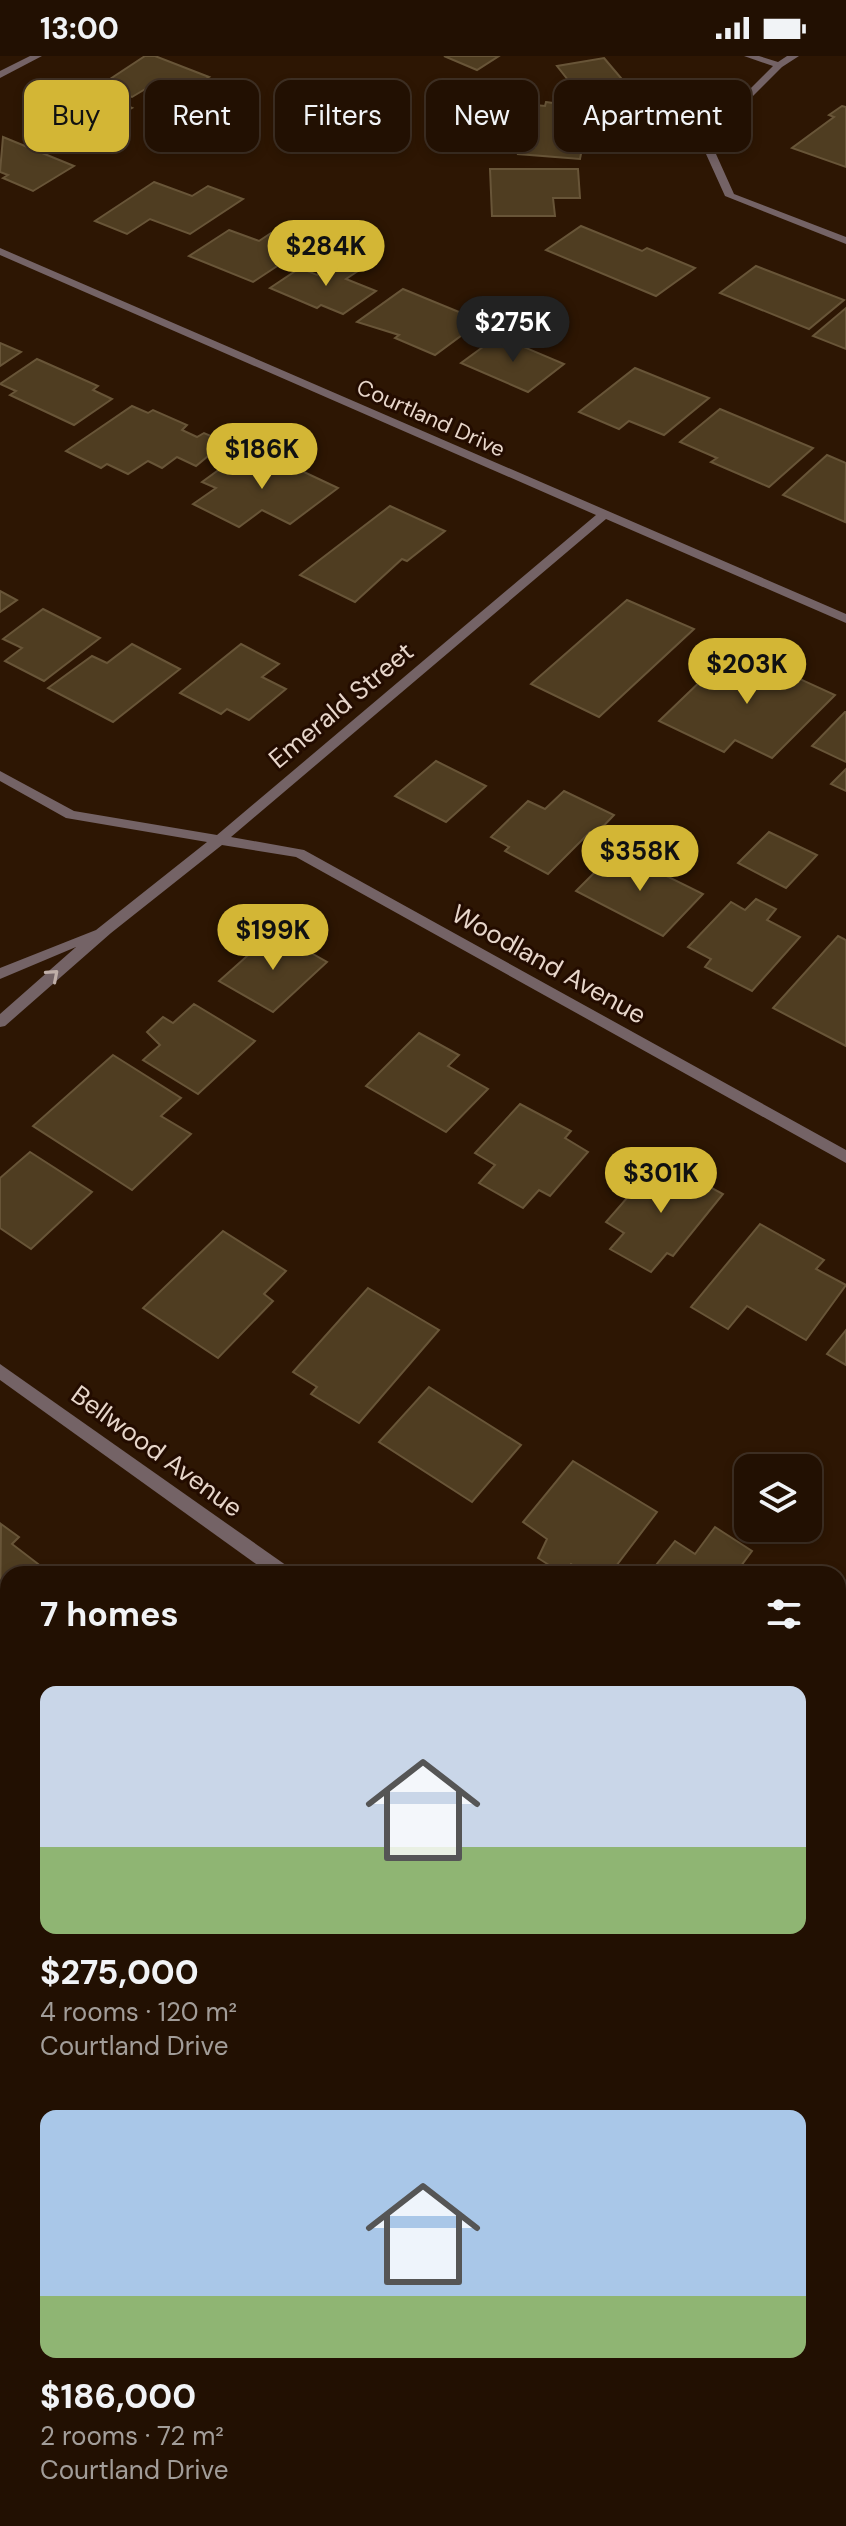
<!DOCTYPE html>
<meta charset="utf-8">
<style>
body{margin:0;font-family:"DM Sans",sans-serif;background:#2a190c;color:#f1f3f6;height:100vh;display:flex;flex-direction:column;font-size:30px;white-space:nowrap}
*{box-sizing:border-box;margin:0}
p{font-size:26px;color:#a29d99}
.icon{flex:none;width:44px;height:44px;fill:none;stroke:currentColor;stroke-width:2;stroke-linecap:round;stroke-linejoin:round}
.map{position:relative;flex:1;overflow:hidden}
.panel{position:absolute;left:0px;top:1510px;width:846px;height:960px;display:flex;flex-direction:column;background:#221002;border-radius:24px 24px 0 0;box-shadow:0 4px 12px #0003,0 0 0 2px #3f3024}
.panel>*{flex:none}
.guide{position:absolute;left:24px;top:24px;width:798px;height:72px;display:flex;gap:16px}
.controls{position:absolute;left:734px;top:1398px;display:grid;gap:16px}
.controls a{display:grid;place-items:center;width:88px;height:88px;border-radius:16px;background:#221002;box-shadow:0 4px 12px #0003,0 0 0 2px #3f3024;font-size:40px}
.price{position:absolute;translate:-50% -68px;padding:0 18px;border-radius:28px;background:#d3b635;color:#111;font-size:26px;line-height:52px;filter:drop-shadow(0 2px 4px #0008)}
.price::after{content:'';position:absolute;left:50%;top:48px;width:24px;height:18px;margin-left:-12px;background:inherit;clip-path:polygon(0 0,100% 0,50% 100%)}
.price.current{background:#222;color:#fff}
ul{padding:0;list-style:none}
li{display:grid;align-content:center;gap:16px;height:424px;padding:0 40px}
li span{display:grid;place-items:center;height:248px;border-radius:16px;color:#555}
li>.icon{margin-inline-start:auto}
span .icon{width:144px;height:144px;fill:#fffc;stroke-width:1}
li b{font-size:34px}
h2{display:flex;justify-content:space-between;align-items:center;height:96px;padding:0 40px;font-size:34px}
.pill{padding:0 28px;border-radius:16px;background:#221002;box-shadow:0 4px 12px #0003,0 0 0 2px #3f3024;font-size:28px;line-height:72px}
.pill.current{background:#d3b635;color:#111}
.status{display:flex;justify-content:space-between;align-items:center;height:56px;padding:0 40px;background:#221002;direction:ltr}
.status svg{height:22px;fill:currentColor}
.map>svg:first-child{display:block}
.building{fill:#4f3d21;stroke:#685538;stroke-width:2}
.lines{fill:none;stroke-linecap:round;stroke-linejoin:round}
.minor{fill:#746366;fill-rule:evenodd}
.oneway{stroke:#bfaea8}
.labels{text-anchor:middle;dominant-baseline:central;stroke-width:6;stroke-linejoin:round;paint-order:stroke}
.far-street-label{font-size:22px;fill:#e8d7cb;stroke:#230c00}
.street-label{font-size:26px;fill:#e8d7cb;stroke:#230c00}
</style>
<div class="status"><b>13:00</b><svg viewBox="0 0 49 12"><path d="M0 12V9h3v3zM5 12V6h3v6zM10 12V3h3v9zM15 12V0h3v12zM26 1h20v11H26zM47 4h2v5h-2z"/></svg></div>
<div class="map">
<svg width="846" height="2470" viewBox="0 0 846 2470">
<rect width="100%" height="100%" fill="#2d1603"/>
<!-- building -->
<g class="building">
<polygon points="145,0 155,0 209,21 172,42 147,32 132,41 101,29"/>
<polygon points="444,0 499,0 477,14"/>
<polygon points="604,2 632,35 583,43 557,10"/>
<polygon points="93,36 132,52 74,84 24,63 52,47 64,52"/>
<polygon points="546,46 590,52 580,103 518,98 520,90 535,91 536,86 507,83 516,47 545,50"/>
<polygon points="842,50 846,51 846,111 792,92 834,61 829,59"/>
<polygon points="3,81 74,110 33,135 3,122 8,119 0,116"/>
<polygon points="490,113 578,113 580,142 553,142 555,160 492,160"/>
<polygon points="154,126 192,140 208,130 243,143 190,178 150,163 127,178 95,165"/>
<polygon points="581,170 642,195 647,192 695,212 656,240 546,194"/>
<polygon points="229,174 259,185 271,177 306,191 253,226 189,200"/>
<polygon points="340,204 361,213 346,223 376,235 343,258 321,249 317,252 270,232 300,212 317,219"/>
<polygon points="756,210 844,244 809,273 720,237"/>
<polygon points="403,233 481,265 435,299 395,282 399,279 357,266"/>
<polygon points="846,252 846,293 813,280"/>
<polygon points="498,280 564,308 528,336 461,307"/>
<polygon points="0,287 21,296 0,310"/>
<polygon points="37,303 98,330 93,334 112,343 74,369 10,339 16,335 0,328"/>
<polygon points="635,312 709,342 664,379 629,365 619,373 579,356"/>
<polygon points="132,350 148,357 153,354 187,369 182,374 197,381 204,377 225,386 196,410 177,401 162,412 148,405 128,418 107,408 101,412 66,395"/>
<polygon points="720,353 813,392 769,431 711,406 717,402 680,386"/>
<polygon points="246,394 283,411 287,408 338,432 290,468 262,454 239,471 193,448 216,432 202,426"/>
<polygon points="827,399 846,407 845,466 783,439"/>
<polygon points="390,450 445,475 407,505 402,503 355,546 300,519"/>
<polygon points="0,535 17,544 0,556"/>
<polygon points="627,544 694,573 599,661 531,628"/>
<polygon points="43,553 100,582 44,625 5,605 22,592 3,583"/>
<polygon points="132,588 180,613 113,666 48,632 92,600 107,607"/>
<polygon points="241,588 279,608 262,621 286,633 249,664 227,653 221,658 180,637"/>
<polygon points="734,593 835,639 772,702 735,684 724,696 659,665"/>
<polygon points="845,656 846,656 846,706 812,690"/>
<polygon points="436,705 486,730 446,766 395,740"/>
<polygon points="846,713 846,735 831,728"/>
<polygon points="564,735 614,759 595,779 590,776 548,818 505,795 509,791 491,781 528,745 545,753"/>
<polygon points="769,776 817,799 786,832 738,807"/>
<polygon points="616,795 703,838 663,880 576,835"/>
<polygon points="756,843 776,853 767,864 800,881 752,935 705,911 711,903 688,891 731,846 745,854"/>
<polygon points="274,876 327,906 273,956 219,925"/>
<polygon points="838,880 846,884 846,990 773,952"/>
<polygon points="194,948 255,985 198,1038 143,1004 160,989 147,976 163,961 173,967"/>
<polygon points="419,977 459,999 448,1010 488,1033 446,1076 366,1030"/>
<polygon points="113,999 181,1042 161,1060 191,1078 132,1134 33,1070"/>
<polygon points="520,1048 571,1075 565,1082 588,1096 550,1140 539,1134 523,1152 479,1127 495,1109 475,1097"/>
<polygon points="30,1096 92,1136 31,1193 0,1172 0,1122"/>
<polygon points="660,1104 723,1138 673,1200 667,1197 651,1216 610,1193 624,1177 606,1166"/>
<polygon points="760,1168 824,1204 816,1213 846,1229 806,1284 747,1250 728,1273 691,1251"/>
<polygon points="223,1175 286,1215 264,1238 273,1245 218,1302 143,1252"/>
<polygon points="368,1232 439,1274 359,1367 311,1338 317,1331 293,1316"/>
<polygon points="846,1274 846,1309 827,1298"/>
<polygon points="429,1331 521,1389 472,1446 379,1386"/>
<polygon points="573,1405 657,1456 610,1518 586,1518 571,1508 563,1518 538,1502 547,1483 523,1466"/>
<polygon points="1,1468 19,1481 12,1488 46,1514 42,1518 8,1518 8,1552 0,1560"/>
<polygon points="715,1471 752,1495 735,1518 649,1518 675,1485 695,1498"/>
<polygon points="838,1549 846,1553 846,1659 838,1654"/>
<polygon points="8,1604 8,1655 0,1648 0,1611"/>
<polygon points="8,2057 8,2238 4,2235 0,2239 0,2067"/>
<polygon points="846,2183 846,2322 838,2314 838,2194"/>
<polygon points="286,2462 364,2462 359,2470 317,2470 313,2467 311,2470 295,2470"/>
<polygon points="455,2462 479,2462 488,2470 450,2470"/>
</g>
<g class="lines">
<!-- minor -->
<g class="minor">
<polygon points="30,0 42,0 0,22 0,15"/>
<polygon points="744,0 759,0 778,6 787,0 799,0 782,11 731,62 716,98 734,138 846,181 846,188 725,140 706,98 724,59 773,10"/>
<polygon points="0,192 846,558 846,567 606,463 231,781 304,794 846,1094 846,1107 296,801 222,789 111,877 5,970 0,971 0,958 76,891 0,923 0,912 96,874 207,786 66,762 0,725 0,715 74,755 217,779 596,459 0,199"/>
<polygon points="0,1308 290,1512 293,1518 270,1518 0,1324"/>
<polygon points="838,1904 846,1908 846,1930 838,1926"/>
</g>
</g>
<!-- one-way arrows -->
<defs><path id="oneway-chevron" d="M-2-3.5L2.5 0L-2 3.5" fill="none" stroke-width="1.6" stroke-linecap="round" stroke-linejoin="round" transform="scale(2)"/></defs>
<use class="oneway" href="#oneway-chevron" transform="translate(53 919) rotate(-41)"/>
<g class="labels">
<!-- far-street labels -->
<g class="far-street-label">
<text transform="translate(431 362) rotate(24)">Courtland Drive</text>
</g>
<!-- street labels -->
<g class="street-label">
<text transform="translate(341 649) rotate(-40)">Emerald Street</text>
<text transform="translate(549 908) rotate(29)">Woodland Avenue</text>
<text transform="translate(157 1395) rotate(36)">Bellwood Avenue</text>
</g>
</g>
</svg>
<div class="controls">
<a><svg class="icon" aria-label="layers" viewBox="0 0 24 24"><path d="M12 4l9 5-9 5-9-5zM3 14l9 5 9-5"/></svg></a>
</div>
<b class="price" style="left:326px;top:232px">$284K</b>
<b class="price current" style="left:513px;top:308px">$275K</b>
<b class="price" style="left:262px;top:435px">$186K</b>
<b class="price" style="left:747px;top:650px">$203K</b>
<b class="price" style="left:640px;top:837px">$358K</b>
<b class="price" style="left:273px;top:916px">$199K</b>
<b class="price" style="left:661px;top:1159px">$301K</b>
<div class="guide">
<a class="pill current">Buy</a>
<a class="pill">Rent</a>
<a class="pill">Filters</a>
<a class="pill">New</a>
<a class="pill">Apartment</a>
</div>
<section class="panel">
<h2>7 homes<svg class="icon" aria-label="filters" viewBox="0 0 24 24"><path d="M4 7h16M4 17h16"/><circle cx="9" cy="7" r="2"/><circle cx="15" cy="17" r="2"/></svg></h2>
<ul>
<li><span style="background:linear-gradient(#c9d6e8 65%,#8fb573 0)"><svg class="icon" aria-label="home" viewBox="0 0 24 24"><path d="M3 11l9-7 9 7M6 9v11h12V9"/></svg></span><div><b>$275,000</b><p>4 rooms · 120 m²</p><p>Courtland Drive</p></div></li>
<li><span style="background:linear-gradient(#a9c7e8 75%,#8fb573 0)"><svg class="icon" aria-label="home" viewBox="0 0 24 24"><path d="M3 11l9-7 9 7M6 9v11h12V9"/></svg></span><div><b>$186,000</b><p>2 rooms · 72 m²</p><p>Courtland Drive</p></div></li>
</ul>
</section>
</div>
